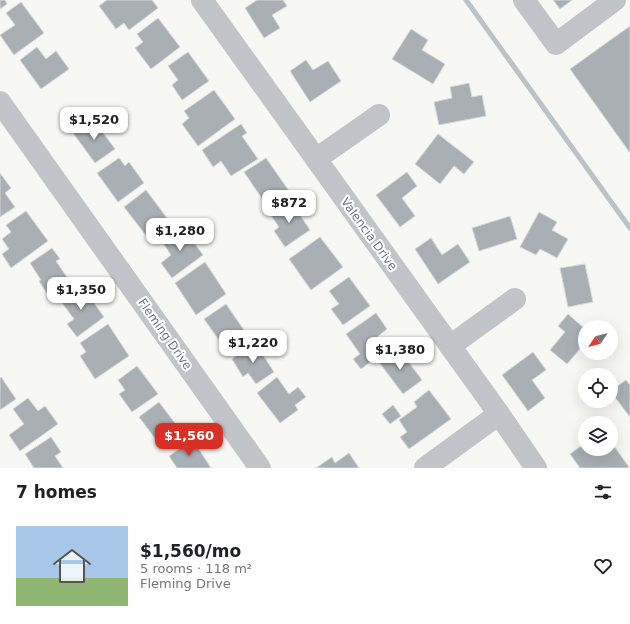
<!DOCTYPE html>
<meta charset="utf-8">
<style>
body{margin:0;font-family:"DejaVu Sans",sans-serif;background:#f6f6f6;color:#202124;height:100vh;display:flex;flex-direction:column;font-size:15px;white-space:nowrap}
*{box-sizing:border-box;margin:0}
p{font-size:13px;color:#757577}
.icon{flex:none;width:22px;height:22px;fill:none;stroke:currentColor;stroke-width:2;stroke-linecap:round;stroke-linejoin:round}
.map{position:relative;height:468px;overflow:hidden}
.sheet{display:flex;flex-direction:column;background:#fff;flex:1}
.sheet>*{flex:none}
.needle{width:26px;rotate:235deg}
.buttons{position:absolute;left:578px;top:320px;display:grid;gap:8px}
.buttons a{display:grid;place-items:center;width:40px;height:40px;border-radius:50%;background:#fff;box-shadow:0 4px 16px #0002;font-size:20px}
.price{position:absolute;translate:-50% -34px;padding:0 9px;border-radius:8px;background:#fff;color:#222;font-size:13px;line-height:26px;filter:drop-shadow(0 1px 2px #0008)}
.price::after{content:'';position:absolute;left:50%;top:24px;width:12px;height:9px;margin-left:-6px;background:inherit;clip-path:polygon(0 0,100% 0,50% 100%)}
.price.active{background:#d93025;color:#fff}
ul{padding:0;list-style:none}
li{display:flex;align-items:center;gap:12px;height:100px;padding:0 16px}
li span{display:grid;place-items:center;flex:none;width:112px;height:80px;border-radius:0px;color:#555}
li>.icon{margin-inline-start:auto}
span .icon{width:48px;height:48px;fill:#fffc;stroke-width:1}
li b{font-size:17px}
h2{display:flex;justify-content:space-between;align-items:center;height:48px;padding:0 16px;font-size:17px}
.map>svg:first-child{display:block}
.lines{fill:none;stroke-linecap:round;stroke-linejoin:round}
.stream{stroke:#bac3c8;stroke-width:5}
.building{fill:#a8afb5;stroke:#d8d9d7}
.minor{stroke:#c1c4c8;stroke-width:22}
.labels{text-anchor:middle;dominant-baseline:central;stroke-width:4;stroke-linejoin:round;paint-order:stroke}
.street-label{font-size:12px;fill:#697583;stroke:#fff}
</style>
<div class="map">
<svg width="630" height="468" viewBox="0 0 630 468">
<rect width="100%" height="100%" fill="#f7f7f4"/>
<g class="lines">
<!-- stream -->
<polyline class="stream" points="466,0 630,228"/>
</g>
<!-- building -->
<g class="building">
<polygon points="0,0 5,0 7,4 0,9"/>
<polygon points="107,0 152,0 158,8 129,30 124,23 116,29 99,6"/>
<polygon points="257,0 283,0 287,6 272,15 280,28 264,38 245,8"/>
<polygon points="553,0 572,0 560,9"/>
<polygon points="21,2 44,33 14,55 0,35 15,25 6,13"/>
<polygon points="158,18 180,47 151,69 135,48 143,42 137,34"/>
<polygon points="630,26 630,153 570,69"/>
<polygon points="411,29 428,40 422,50 445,64 433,84 392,59"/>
<polygon points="37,47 46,59 56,51 69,69 41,89 20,60"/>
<polygon points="188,52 209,81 182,100 172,85 178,80 168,66"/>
<polygon points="306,60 313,70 328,61 341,81 310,102 290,71"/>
<polygon points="469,83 472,97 482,95 486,116 439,125 434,102 452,98 450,87"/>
<polygon points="214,90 235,119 198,146 182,124 189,118 184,111"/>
<polygon points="93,119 115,149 95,163 73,133"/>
<polygon points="241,124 247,133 242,136 258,159 231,176 221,161 213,167 202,150"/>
<polygon points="438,134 474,162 464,174 454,166 440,184 415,164"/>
<polygon points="119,158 125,166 129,162 144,183 118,202 97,173"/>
<polygon points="266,158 289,191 267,206 244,172"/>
<polygon points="407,172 417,186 402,198 415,216 400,227 376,195"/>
<polygon points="0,173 11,188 5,193 15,207 0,217"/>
<polygon points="146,190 170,222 148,238 124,207"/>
<polygon points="290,200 310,230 285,247 274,231 279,227 270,214"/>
<polygon points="26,211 48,241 11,268 2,254 9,249 2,239 11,232 6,225"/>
<polygon points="539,212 557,222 552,230 568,239 557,258 540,249 536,255 520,247"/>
<polygon points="510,216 517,239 479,251 472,228"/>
<polygon points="181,225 203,255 172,278 161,263 171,255 161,240"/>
<polygon points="320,237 343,267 311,290 289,259"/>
<polygon points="431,238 442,255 458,244 470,262 438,284 415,249"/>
<polygon points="52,248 60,259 56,261 71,283 50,298 39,281 41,280 30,263"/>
<polygon points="205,262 226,294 196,315 175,283"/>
<polygon points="585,264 593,302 568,307 560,268"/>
<polygon points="349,277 370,306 343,325 331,309 339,304 329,291"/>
<polygon points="81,285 104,317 77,337 67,324 74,319 60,300"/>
<polygon points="226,304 248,336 226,350 204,319"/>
<polygon points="376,313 387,329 376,338 385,351 361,369 353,359 360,354 346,334"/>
<polygon points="568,314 585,329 585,343 567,364 550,350 565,332 558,326"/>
<polygon points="108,324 129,356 95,379 80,356 86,352 80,343"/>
<polygon points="255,343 274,372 256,384 248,373 243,377 232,359"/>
<polygon points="398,348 422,380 403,394 379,362"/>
<polygon points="533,352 546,370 532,380 545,398 528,411 502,375"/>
<polygon points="137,366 158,394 132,412 119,394 125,390 118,380"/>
<polygon points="1,377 16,399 0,410 0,378"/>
<polygon points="277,377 289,394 298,387 306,397 295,405 298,410 280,423 257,393"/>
<polygon points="626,380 630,385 630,417 611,392 611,391"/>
<polygon points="429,390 451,419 409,449 400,437 407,432 399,420 417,407 414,402"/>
<polygon points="28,398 38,411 45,406 58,424 20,451 9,435 24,424 13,409"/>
<polygon points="159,402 183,434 163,449 139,417"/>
<polygon points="393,405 401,416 390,424 382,414"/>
<polygon points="51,437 61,452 55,456 63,468 34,468 25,454"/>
<polygon points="193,440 211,468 177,468 169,456"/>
<polygon points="611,442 629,467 627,468 580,468 570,454 585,443 585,449 611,449"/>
<polygon points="349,453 359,468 316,468 332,457 335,463"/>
</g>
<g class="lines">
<!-- minor -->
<g class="minor">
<polyline points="202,0 499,414 536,468"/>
<polyline points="524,0 556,44 615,0"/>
<polyline points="0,102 260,468"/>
<polyline points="316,159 379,115"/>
<polyline points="450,346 515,299"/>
<polyline points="425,468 499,414"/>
</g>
</g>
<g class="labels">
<!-- street labels -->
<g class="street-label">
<text transform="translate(369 234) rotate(54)">Valencia Drive</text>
<text transform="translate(165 334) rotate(55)">Fleming Drive</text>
</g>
</g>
</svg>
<div class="buttons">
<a><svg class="needle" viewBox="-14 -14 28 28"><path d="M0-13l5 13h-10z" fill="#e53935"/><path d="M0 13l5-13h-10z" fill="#757577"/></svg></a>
<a><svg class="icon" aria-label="locate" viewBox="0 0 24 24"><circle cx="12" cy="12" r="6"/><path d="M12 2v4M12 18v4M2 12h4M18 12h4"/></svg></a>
<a><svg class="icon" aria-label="layers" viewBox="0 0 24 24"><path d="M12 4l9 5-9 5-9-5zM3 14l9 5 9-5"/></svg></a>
</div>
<b class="price" style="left:94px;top:141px">$1,520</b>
<b class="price" style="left:289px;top:224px">$872</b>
<b class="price" style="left:180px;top:252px">$1,280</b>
<b class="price" style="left:81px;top:311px">$1,350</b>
<b class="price" style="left:253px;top:364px">$1,220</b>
<b class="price" style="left:400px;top:371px">$1,380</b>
<b class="price active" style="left:189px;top:457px">$1,560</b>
</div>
<section class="sheet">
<h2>7 homes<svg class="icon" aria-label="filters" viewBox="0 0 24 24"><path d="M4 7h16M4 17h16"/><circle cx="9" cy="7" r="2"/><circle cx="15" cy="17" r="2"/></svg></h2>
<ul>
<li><span style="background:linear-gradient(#a9c7e8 65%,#8fb573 0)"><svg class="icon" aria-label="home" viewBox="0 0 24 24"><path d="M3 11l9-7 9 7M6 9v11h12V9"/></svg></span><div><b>$1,560/mo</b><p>5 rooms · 118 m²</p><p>Fleming Drive</p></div><svg class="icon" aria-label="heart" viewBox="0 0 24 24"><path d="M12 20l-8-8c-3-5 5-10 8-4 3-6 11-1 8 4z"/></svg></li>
</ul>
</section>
